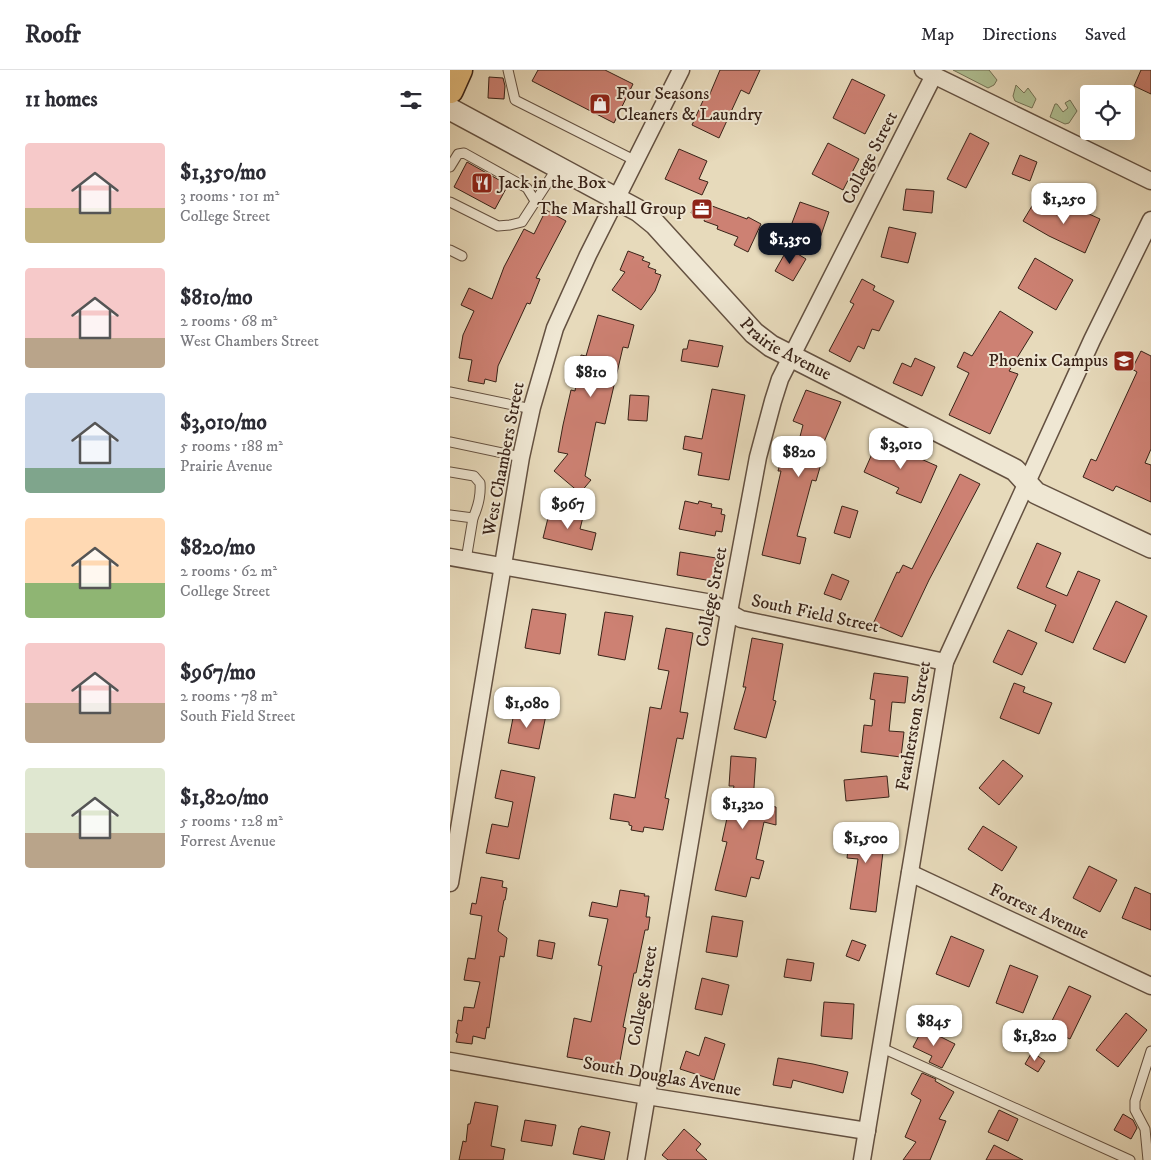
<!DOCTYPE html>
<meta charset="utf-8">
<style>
body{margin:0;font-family:"IM FELL DW Pica",serif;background:#f2f2f3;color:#2b2b33;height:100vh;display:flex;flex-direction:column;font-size:19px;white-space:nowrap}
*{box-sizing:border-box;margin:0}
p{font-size:16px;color:#7c7c81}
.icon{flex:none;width:28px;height:28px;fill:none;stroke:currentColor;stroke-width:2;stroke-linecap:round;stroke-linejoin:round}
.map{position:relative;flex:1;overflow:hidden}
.sheet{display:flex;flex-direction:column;background:#fff;width:450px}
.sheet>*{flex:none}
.controls{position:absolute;left:630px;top:15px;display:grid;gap:10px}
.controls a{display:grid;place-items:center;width:55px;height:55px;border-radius:5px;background:#fff;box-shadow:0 5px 20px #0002;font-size:25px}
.price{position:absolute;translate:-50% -42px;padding:0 11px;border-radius:10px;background:#fff;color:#222;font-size:16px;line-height:32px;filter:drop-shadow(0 1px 2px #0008)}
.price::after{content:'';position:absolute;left:50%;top:30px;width:15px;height:11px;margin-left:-8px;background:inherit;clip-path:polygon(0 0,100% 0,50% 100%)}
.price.on{background:#111827;color:#fff}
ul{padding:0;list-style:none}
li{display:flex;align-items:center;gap:15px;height:125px;padding:0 25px}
li span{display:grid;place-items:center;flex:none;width:140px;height:100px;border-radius:5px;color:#555}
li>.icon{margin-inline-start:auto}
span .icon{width:60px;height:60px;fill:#fffc;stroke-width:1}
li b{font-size:21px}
h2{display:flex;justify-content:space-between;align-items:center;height:60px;padding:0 25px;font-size:21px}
header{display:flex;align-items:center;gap:30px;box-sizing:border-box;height:70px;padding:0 25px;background:#fff;border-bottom:1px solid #e1e1e2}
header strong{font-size:24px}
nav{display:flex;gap:28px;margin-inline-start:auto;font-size:18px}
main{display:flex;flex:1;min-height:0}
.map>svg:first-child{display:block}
.green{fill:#b0c194;stroke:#747256}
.building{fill:#cd8173;stroke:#392318}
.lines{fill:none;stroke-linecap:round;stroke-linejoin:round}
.service-casing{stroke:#645141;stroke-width:11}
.minor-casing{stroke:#645141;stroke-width:19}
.tertiary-casing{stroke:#645141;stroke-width:24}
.primary-casing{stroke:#392318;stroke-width:29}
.service{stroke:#efe7d3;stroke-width:9}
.minor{stroke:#efe7d3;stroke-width:16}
.tertiary{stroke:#efe7d3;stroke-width:21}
.primary{stroke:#e4bd7e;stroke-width:26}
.labels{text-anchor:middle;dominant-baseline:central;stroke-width:4;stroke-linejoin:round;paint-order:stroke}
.poi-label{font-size:18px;fill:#392318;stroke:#efe7d3;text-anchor:start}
.street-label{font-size:18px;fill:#392318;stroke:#efe7d3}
</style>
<header>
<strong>Roofr</strong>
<nav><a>Map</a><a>Directions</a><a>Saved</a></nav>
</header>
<main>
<section class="sheet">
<h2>11 homes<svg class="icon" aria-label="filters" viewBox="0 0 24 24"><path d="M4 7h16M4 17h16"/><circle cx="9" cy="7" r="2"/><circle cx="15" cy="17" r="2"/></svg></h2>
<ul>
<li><span style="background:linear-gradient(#f6c9c9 65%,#c2b280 0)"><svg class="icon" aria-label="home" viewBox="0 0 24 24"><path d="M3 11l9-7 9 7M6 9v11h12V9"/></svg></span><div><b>$1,350/mo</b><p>3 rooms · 101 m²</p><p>College Street</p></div></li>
<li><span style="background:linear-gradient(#f6c9c9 70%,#b9a48a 0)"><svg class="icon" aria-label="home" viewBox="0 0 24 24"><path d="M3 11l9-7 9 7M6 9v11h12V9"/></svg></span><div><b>$810/mo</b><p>2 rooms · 68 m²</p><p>West Chambers Street</p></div></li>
<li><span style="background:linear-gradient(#c9d6e8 75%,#7fa58c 0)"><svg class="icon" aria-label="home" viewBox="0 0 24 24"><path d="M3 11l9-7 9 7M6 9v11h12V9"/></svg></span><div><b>$3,010/mo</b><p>5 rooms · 188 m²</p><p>Prairie Avenue</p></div></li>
<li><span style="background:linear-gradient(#ffd9b3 65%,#8fb573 0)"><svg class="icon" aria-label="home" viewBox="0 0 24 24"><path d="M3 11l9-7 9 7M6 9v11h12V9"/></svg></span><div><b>$820/mo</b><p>2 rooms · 62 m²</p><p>College Street</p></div></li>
<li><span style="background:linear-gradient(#f6c9c9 60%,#b9a48a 0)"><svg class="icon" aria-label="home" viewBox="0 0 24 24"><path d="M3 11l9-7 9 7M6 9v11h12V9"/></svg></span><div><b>$967/mo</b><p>2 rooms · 78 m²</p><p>South Field Street</p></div></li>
<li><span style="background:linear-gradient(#dfe7d0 65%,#b9a48a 0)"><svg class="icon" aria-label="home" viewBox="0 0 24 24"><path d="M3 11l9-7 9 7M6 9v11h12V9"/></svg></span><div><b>$1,820/mo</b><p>5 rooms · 128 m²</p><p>Forrest Avenue</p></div></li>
</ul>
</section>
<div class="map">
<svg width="701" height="1090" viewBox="0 0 701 1090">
<rect width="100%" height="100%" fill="#e7dabb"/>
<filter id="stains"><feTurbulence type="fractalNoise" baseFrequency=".004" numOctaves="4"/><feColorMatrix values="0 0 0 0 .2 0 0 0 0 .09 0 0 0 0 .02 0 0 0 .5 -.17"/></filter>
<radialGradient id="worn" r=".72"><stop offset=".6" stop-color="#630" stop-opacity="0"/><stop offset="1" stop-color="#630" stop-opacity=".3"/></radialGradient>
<!-- green -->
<g class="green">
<polygon points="503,0 539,0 547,10 544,15 538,18"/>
<polygon points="566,15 574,23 578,18 586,29 582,38 565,31 563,26"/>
<polygon points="620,30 627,41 619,53 615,54 600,47 605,34 607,34 613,42 618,38 615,33"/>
</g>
<!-- building -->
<g class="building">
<polygon points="88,0 155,0 183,14 164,53 82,11"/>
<polygon points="270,0 310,0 299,24 291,20 269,68 242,55 256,24 259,26"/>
<polygon points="691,0 701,0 701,24 684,16"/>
<polygon points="39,7 53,8 55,16 54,29 38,28"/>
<polygon points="402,9 435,25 415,64 383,48"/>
<polygon points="520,63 539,73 516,118 497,109"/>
<polygon points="378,73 409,89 393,120 362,104"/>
<polygon points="229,79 257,91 249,109 258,112 252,125 215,109"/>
<polygon points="570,85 587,92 580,111 562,104"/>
<polygon points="17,92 58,115 45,139 4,117"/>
<polygon points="456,119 484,121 482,143 453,140"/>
<polygon points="246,130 297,149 298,147 311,154 298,182 284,175 288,167 267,159 268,156 254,151 255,148 241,143"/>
<polygon points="585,131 607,145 613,132 650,149 635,183 599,166 573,151"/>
<polygon points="350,132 379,142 368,174 355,170 359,159 342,153"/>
<polygon points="96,140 116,151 86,208 90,209 80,234 77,233 48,296 46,312 35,309 34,314 18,311 22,290 9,288 13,265 24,241 11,235 19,218 42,229 54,197 74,159 84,164"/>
<polygon points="439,157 466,163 458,193 431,187"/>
<polygon points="338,178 356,189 343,211 325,201"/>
<polygon points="178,181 194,187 192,190 200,193 198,197 206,200 205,203 211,205 205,221 191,240 162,220 175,202 170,200"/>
<polygon points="585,188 623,210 606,240 568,218"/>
<polygon points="412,209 425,216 423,220 444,231 429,261 422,259 414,279 408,276 400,292 379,281 404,234 400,232"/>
<polygon points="550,241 583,262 559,301 568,304 540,364 499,345 519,303 507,297 514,282 522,286"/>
<polygon points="148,245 184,255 178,278 173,277 155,354 146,352 135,406 141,410 130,423 104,401 118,384 108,382 113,355 121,320 125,321 131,285 136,286"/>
<polygon points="239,270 273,276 268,297 231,291 233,279 237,279"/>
<polygon points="691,281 701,286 701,379 695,393 701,395 701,432 666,416 663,421 633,407 641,389 646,391 687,302 682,299"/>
<polygon points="465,288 485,297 472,326 443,313 452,293 461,297"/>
<polygon points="262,319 295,325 279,410 248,405 252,383 233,379 235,366 252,369"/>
<polygon points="356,320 391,332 368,386 373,387 366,411 362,410 347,466 356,468 350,494 312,485 331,401 328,401 334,379 346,382 353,355 343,351"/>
<polygon points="180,325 199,326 197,351 178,350"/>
<polygon points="429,368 449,378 448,379 487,396 471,433 446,423 449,418 414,402"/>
<polygon points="510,404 530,414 479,510 452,567 423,554 447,502 449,503 453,495 462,499"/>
<polygon points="235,431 248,434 249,431 262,434 261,437 272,439 271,444 275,445 272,462 266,461 265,466 229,459"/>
<polygon points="392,436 408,441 400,468 384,463"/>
<polygon points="100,440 133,447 130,459 146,463 142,480 93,468"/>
<polygon points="587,473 611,483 596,517 617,526 628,501 650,510 623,573 595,561 606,535 567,518"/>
<polygon points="230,482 266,488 262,511 227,505"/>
<polygon points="382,504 399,511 391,530 374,524"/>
<polygon points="666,531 697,546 675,593 643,579"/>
<polygon points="82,539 116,544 110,584 75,578"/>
<polygon points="155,542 183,546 175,590 148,585"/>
<polygon points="216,558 243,563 230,642 238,643 233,669 227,668 215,728 219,729 213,760 194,757 193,762 181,760 182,756 179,755 179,752 160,749 164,724 185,728 200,637 211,639 219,601 208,599"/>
<polygon points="558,560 587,573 572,605 543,592"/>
<polygon points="302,568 333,574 323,630 326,631 316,668 284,659 296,617 293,617"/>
<polygon points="424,603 458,607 455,633 442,632 439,661 454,662 451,687 411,682 414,655 422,656 425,630 420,629"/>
<polygon points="564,613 575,617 573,622 602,633 589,664 550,648"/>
<polygon points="65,638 96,645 89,679 58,673"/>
<polygon points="281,686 306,688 303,732 326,737 326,755 314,752 306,789 314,791 309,809 301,807 296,827 265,820 277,772 272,771 284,716 279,716"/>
<polygon points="553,690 573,706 549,735 529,718"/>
<polygon points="51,700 85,707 69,789 36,783 42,754 58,757 63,732 45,728"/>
<polygon points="437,706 439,727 396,731 394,710"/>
<polygon points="401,753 436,756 426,842 400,839 408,789 397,788"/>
<polygon points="533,756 567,777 552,801 518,779"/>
<polygon points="639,796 667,810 650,842 623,828"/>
<polygon points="31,807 53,811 52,817 57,818 55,830 54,830 48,861 57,868 54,887 50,886 39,958 37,957 35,969 23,966 22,974 6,972 8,964 6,963 8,950 12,951 14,937 24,938 30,912 14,910 18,888 25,889 32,846 20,844 22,833 26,834"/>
<polygon points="685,817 701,824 701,860 672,848"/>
<polygon points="170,820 195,824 194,826 199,826 196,847 200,847 198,860 195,860 186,903 184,903 173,957 176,958 169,996 117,987 124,948 141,952 152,896 148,895 158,849 139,846 142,832 167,837"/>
<polygon points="262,846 293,851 287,887 256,882"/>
<polygon points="501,866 534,880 519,917 486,904"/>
<polygon points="89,870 105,873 102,889 87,886"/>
<polygon points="402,870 416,875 409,891 396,886"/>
<polygon points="337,889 364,893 361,911 334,907"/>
<polygon points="560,895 588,906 573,943 546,933"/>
<polygon points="252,908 279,915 272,945 245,939"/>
<polygon points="619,916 641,926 620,969 598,959"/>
<polygon points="374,932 404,934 402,969 371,966"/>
<polygon points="676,943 697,960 668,997 646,980"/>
<polygon points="473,958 505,974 492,998 479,992 482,986 463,977"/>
<polygon points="255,967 275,974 264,1010 230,999 236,981 249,986"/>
<polygon points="582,982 595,991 588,1002 575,994"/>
<polygon points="328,988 363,994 398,1002 393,1023 343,1010 341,1018 323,1015"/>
<polygon points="472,1003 486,1009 485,1011 504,1022 489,1049 496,1051 480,1090 453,1090 466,1072 455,1067 471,1030 461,1024"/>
<polygon points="25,1032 48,1036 41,1076 55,1079 53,1090 9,1090 13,1071 16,1072 18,1054 20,1054"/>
<polygon points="549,1040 568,1049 558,1071 538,1062"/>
<polygon points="673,1044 683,1050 687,1058 681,1069 664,1060"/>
<polygon points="75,1050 106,1055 102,1076 71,1071"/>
<polygon points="131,1056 160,1062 154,1090 123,1084 129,1058 130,1058"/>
<polygon points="234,1059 251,1074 246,1080 257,1090 218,1090 212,1085"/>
<polygon points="544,1075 573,1090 536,1090"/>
</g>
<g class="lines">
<!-- service casing -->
<g class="service-casing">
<g id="service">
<polyline points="58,0 65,30 186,91"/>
<polyline points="0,97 8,84 14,83 77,118 85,131"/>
<polyline points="0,132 48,156 60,155 72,152 107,98"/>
<polyline points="0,180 12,186"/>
<polyline points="0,322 82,339"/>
<polyline points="0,372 71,387"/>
<path d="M0 402 24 406 30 413C31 425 28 437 23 448"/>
<polyline points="0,445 23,448 16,490"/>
<polyline points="432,978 680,1090"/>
<polyline points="698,1090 695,1059 685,1040 685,1031 701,981"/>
</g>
</g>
<!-- minor casing -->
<g class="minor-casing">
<g id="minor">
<polyline points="473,0 701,111"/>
<polyline points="0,487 262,533 291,549 495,592"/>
<polyline points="460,803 701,916"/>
<polyline points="0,813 71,387 82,337 105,258 138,185 231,0"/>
<polyline points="0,991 197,1026 417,1061"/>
<polyline points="186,1090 279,542 308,387 323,331 330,309 484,5"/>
<polyline points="412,1090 495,592 642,270 701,150"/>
</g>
</g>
<!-- tertiary casing -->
<g class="tertiary-casing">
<g id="tertiary">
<path id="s1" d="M0 39 189 141 205 154 304 263 321 276 565 400 586 423 701 477"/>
</g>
</g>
<!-- primary casing -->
<g class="primary-casing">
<polyline id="primary" points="0,20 9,0"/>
</g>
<!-- service -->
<use href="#service" class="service"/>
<!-- minor -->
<use href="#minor" class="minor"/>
<!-- tertiary -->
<use href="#tertiary" class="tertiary"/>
<!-- primary -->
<use href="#primary" class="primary"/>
</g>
<!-- icons -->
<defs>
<g id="shop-square" transform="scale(1.125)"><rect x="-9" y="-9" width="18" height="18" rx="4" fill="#8f2418" stroke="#efe7d3"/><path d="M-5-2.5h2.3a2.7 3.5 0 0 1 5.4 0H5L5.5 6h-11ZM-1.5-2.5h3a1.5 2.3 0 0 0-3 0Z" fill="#fff"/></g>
<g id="restaurant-square" transform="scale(1.125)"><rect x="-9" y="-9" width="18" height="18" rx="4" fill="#8f2418" stroke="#efe7d3"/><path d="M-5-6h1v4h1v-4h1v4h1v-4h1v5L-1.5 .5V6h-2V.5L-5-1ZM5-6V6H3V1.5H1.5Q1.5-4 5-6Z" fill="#fff"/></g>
<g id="office-square" transform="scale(1.125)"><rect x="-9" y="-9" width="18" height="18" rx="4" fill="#8f2418" stroke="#efe7d3"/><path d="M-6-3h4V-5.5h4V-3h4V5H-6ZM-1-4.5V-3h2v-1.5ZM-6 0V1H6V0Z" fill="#fff"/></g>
<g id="school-square" transform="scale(1.125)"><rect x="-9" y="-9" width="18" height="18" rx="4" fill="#8f2418" stroke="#efe7d3"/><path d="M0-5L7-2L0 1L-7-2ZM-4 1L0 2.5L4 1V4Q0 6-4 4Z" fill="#fff"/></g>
</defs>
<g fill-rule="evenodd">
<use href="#shop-square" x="150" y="34"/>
<use href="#restaurant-square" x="32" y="113"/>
<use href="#office-square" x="252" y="139"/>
<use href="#school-square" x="674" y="291"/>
</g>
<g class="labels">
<!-- poi labels -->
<g class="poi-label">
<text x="166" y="24">Four Seasons<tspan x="166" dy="21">Cleaners &amp; Laundry</tspan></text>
<text x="48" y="113">Jack in the Box</text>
<text x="236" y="139" text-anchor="end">The Marshall Group</text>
<text x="658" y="291" text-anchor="end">Phoenix Campus</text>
</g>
<!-- street labels -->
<g class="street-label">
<text transform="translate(420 88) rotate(-63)">College Street</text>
<text stroke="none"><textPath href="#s1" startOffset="418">Prairie Avenue</textPath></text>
<text transform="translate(54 389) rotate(-79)">West Chambers Street</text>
<text transform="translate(262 527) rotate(-79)">College Street</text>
<text transform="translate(365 544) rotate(12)">South Field Street</text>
<text transform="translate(464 656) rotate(-80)">Featherston Street</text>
<text transform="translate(589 842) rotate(25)">Forrest Avenue</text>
<text transform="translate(193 926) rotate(-80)">College Street</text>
<text transform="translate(212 1007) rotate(10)">South Douglas Avenue</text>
</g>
</g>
<rect width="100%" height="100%" filter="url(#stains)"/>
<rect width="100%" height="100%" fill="url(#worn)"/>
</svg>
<div class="controls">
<a><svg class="icon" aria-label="locate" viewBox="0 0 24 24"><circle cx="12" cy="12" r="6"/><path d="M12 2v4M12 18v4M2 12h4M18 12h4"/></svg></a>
</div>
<b class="price" style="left:614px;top:155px">$1,250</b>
<b class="price on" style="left:340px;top:195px">$1,350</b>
<b class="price" style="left:141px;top:328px">$810</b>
<b class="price" style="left:451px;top:400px">$3,010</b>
<b class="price" style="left:349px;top:408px">$820</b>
<b class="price" style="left:118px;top:460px">$967</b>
<b class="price" style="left:77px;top:659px">$1,080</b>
<b class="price" style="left:293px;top:760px">$1,320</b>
<b class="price" style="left:416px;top:794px">$1,500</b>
<b class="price" style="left:484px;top:977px">$845</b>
<b class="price" style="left:585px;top:992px">$1,820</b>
</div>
</main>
